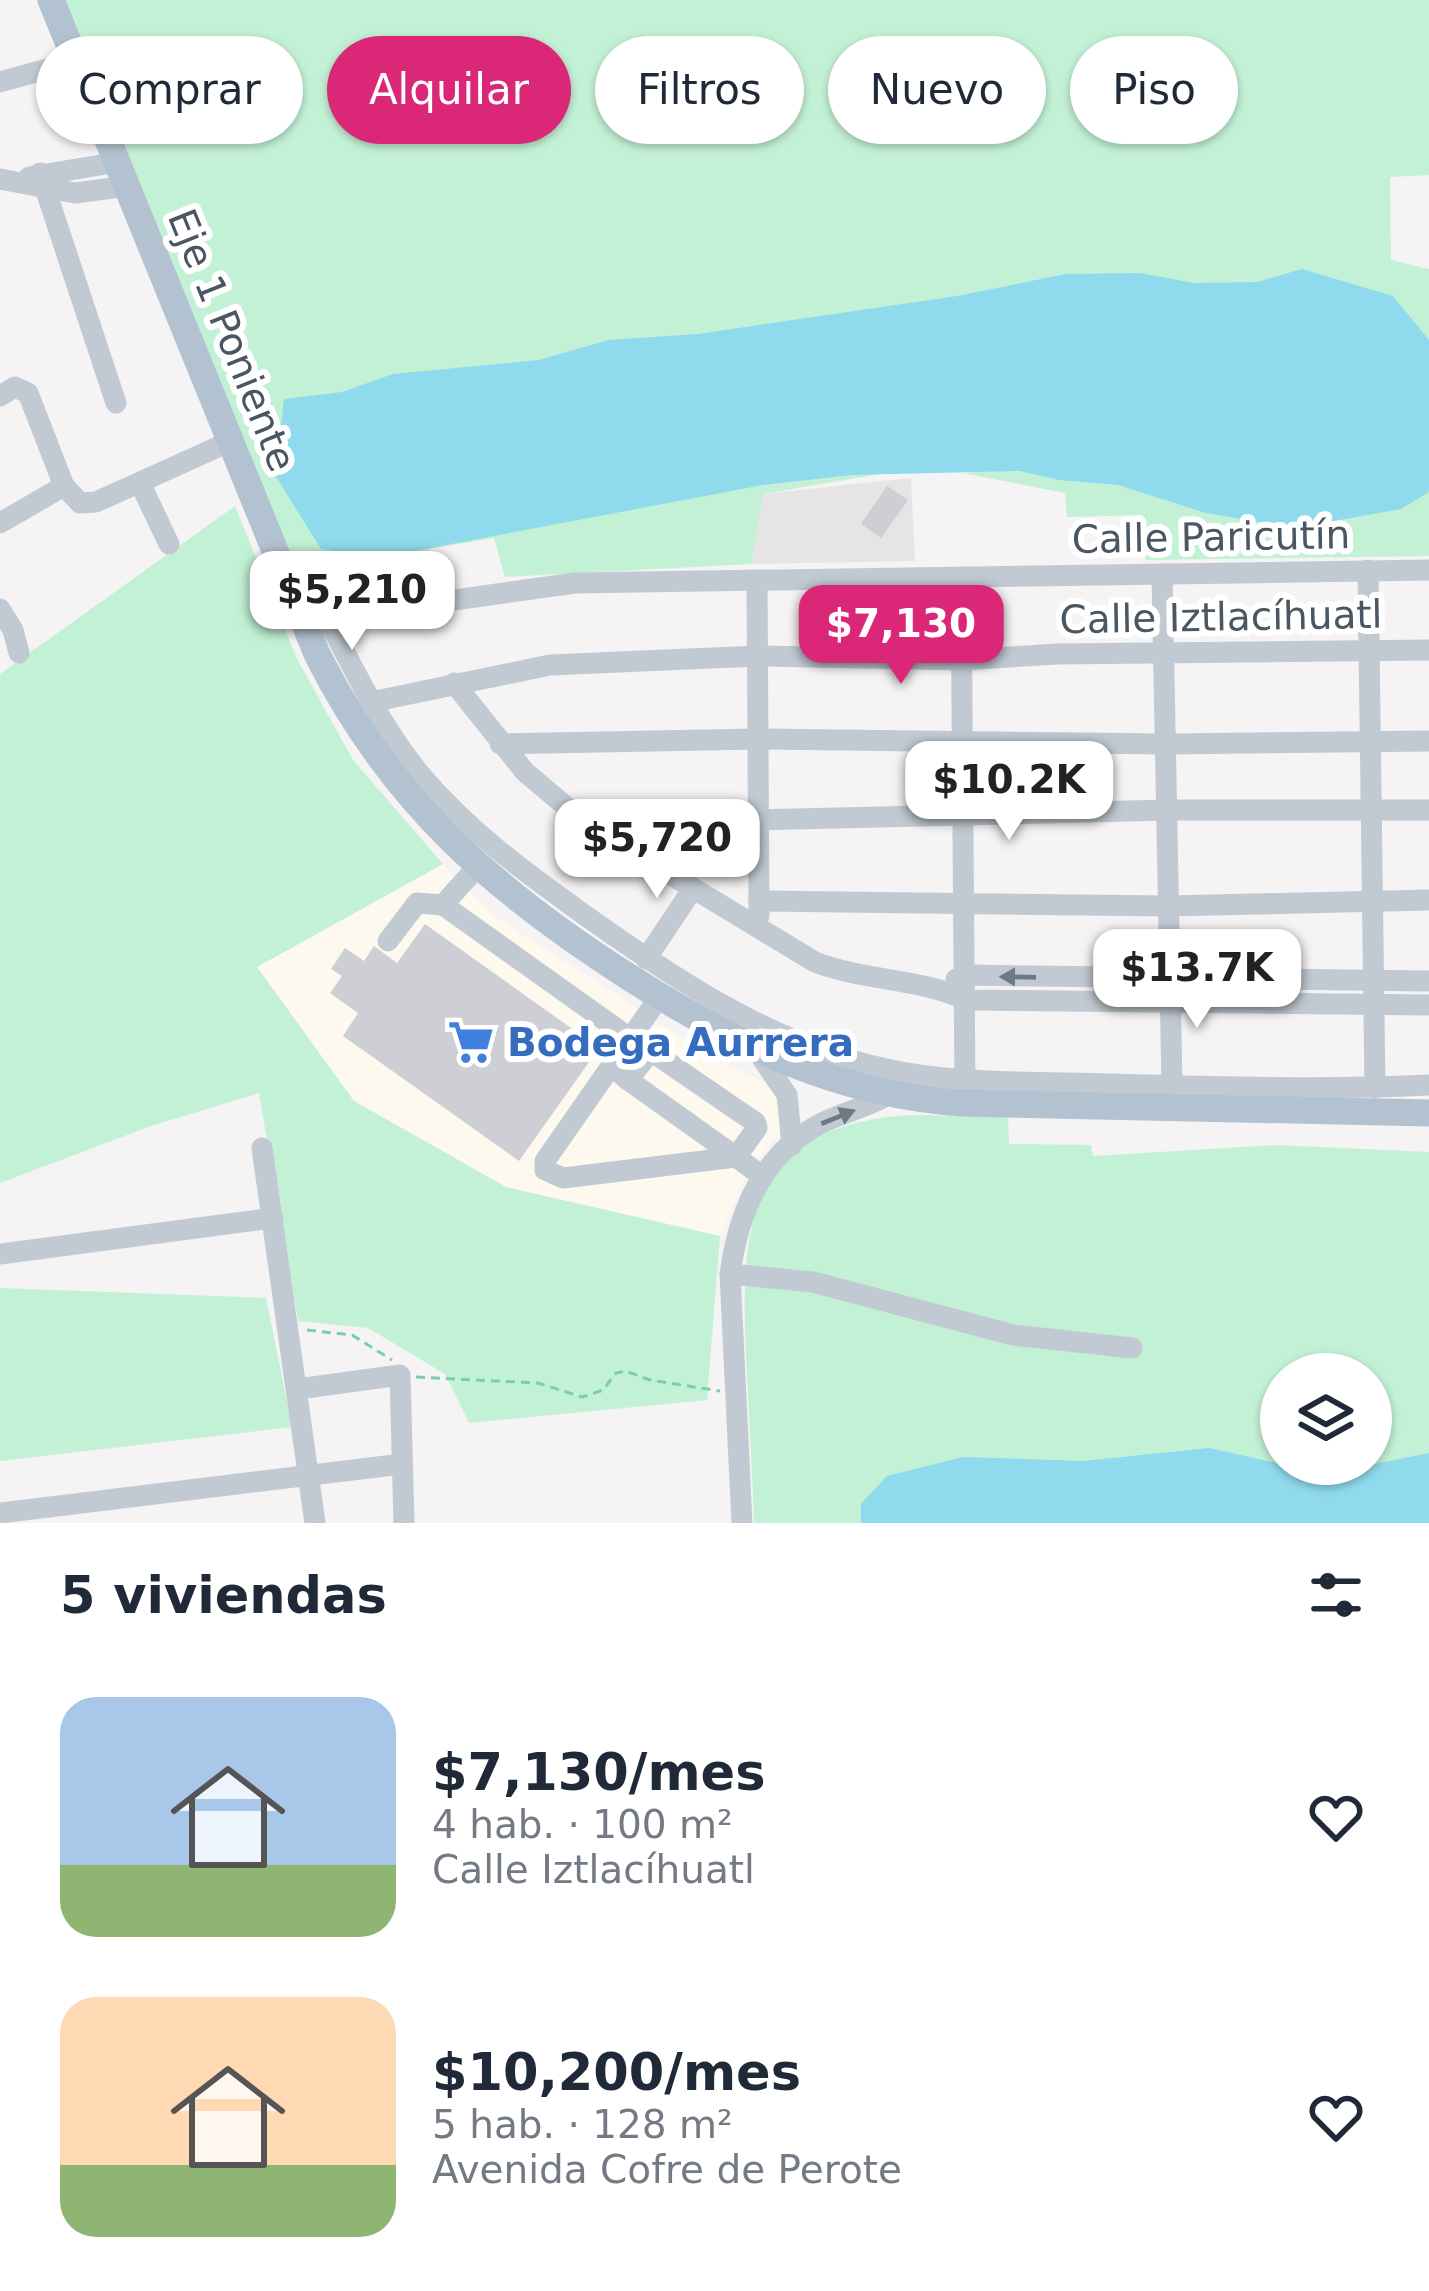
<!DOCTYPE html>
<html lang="es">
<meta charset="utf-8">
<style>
body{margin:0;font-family:"DejaVu Sans",sans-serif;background:#f6f6f7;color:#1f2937;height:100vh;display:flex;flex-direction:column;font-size:45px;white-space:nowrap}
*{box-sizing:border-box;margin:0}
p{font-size:39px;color:#747a83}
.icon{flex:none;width:66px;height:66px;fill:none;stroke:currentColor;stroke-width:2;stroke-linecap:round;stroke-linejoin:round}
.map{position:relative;height:1523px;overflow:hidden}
.details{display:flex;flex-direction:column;background:#fff;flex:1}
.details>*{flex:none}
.top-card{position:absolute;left:36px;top:36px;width:1359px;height:108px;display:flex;gap:24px}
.buttons{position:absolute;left:1260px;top:1353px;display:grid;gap:24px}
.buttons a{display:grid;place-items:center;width:132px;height:132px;border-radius:50%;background:#fff;box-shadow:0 3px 9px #0004;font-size:60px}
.price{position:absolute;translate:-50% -102px;padding:0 27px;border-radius:24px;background:#fff;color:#222;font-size:39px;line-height:78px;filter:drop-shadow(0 3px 6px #0008)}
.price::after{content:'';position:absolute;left:50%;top:72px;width:36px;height:27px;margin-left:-18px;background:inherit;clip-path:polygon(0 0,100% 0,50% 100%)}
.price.current{background:#db2777;color:#fff}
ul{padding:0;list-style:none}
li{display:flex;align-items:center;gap:36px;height:300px;padding:0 60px}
li span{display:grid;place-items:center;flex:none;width:336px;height:240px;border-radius:36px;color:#555}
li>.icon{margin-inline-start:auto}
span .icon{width:144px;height:144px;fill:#fffc;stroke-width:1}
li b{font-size:51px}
h2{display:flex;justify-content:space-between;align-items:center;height:144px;padding:0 60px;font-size:51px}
.chip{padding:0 42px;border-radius:54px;background:#fff;box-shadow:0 3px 9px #0004;font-size:42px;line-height:108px}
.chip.current{background:#db2777;color:#fff}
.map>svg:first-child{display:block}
.commercial{fill:#fdf9ef}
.education{fill:#e6e4e5}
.green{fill:#c3f1d5;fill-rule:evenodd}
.water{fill:#90daee}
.building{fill:#cdcfd5}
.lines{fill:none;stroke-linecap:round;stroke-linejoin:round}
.path{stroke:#7ad0a6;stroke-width:3;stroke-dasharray:9 6;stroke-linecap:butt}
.minor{stroke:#c1cad2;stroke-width:21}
.major{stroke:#b3c2d1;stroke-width:27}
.oneway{fill:#6e7983}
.labels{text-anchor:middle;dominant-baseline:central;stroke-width:12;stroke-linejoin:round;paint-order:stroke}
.street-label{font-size:39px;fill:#4a5661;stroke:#fff}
.shop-label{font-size:39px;font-weight:bold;fill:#366cbe;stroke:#fff;text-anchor:start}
</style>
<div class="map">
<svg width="1429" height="1523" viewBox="0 0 1429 1523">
<rect width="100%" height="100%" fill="#f5f3f3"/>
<!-- commercial -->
<polygon class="commercial" points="443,864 496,917 712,1057 771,1085 783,1097 783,1129 748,1171 720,1236 506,1187 354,1101 256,967"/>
<!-- education -->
<polygon class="education" points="911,478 915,561 751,564 762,494"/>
<!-- green -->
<g class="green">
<polygon points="65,0 1429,0 1429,175 1390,177 1391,260 1429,269 1429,556 1146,560 1143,515 1067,517 1065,493 963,473 1013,470 973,458 763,494 751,564 505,577 494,538 429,549 436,588 351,603 317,588 295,568"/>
<polygon points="235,506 297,659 353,760 443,864 257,967 354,1101 506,1187 720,1236 707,1400 469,1423 445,1374 368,1328 298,1321 259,1093 151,1126 0,1183 0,674"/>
<path d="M908 1115 1008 1116 1009 1144 1091 1145 1093 1156 1275 1145 1429 1152V1523H754C752 1468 749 1412 746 1357 740 1222 748 1127 908 1115ZM1281 1374H1371V1464H1281Z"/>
<polygon points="0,1288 266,1298 292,1427 0,1461"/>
</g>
<!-- water -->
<g class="water">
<polygon points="1302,269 1393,296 1429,340 1429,492 1401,509 1295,528 1206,513 1118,485 1059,480 1020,471 851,475 763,485 383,557 321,549 275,475 284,399 342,392 393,374 539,360 608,340 698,334 957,296 1066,274 1140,273 1194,283 1257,282"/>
<polygon points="1209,1448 1326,1474 1429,1453 1429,1523 861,1523 861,1504 887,1476 963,1457 1083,1461"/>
</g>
<!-- building -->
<g class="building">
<polygon points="887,486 908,500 881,538 861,524"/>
<polygon points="449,558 453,585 434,588 431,561"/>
<polygon points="425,924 599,1048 519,1161 343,1036 358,1013 330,993 342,976 331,969 345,948 364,961 374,946 397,963"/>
</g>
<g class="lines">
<!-- path -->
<g class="path">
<polyline points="307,1330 352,1335 392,1360"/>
<polyline points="416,1377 538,1383 582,1397 603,1390 616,1373 626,1371 650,1380 720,1391"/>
</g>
<!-- minor -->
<g class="minor">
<polyline points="0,82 76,61"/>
<polyline points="40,173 116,403"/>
<polyline points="29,177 118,162"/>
<polyline points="0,179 75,193 128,186"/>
<polyline points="0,396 15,387 28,393 64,486 80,503 96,502 231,441"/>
<polyline points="140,483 169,544"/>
<polyline points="0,523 64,486"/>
<polyline points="1368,570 1375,1088"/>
<polyline points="1162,574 1172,1085"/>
<polyline points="961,577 965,1092"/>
<polyline points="757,580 759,916"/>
<polyline points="289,586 317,604 327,618 575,583 1429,570"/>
<polyline points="0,609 13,630 19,653"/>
<path d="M327 618C355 672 381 726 420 774 468 831 526 873 586 916 683 985 781 1050 901 1072 970 1084 1041 1082 1110 1084 1216 1087 1323 1090 1429 1085"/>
<path d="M454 683 525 772 587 824 815 962C864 981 919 978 966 1000L1429 1005"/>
<polyline points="371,702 550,665 758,656 962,660 1057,654 1429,650"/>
<polyline points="500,744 758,739 1168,744 1429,741"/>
<polyline points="588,824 1169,810 1429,810"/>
<polyline points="477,867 443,905 631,1039"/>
<polyline points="759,901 1169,906 1429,900"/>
<polyline points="388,941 417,903 443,905"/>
<polyline points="646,959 692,890"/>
<polyline points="956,979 966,975 1429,981"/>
<polyline points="660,996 545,1161 545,1170 563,1178 736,1157 762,1176"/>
<polyline points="758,1052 787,1095 792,1145"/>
<polyline points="612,1066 628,1080 736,1157 757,1128 756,1123 651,1051 628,1080"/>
<polyline points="262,1148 315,1523"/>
<polyline points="0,1254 273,1218"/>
<polyline points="730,1274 813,1282 1013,1335 1132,1348"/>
<polyline points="298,1389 400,1375 404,1523"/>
<polyline points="0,1513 402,1464"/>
<path d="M742 1523 730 1274C738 1214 761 1156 818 1125 840 1113 866 1108 888 1095"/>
</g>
<!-- major -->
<path class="major" d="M51 0 317 654C391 802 494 891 632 979 736 1045 838 1095 963 1103L1429 1113"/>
</g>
<!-- one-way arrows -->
<defs><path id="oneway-solid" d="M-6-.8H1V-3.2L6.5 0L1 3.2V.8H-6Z" transform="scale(3)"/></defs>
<g class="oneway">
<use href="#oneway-solid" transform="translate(1018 977) rotate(-179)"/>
<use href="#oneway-solid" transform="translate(838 1117) rotate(-22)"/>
</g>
<!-- icons -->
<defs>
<g id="supermarket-bare" transform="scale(3.6)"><path d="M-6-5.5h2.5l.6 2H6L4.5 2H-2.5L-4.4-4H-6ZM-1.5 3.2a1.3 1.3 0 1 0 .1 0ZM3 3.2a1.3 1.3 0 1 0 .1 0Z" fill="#3f7fe0" stroke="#fff" stroke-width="2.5" paint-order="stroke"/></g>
</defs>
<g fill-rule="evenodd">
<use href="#supermarket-bare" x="471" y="1042"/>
</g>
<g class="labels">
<!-- street labels -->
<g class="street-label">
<text transform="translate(232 340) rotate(68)">Eje 1 Poniente</text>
<text transform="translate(1211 537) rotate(-1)">Calle Paricutín</text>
<text transform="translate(1221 617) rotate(-1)">Calle Iztlacíhuatl</text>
</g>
<!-- shop labels -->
<g class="shop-label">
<text x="507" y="1042">Bodega Aurrera</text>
</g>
</g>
</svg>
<div class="buttons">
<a><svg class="icon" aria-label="layers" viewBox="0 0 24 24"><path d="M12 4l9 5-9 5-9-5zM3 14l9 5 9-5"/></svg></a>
</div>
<b class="price" style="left:352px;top:653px">$5,210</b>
<b class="price current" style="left:901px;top:687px">$7,130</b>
<b class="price" style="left:1009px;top:843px">$10.2K</b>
<b class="price" style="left:657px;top:901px">$5,720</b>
<b class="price" style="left:1197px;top:1031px">$13.7K</b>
<div class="top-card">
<a class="chip">Comprar</a>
<a class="chip current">Alquilar</a>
<a class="chip">Filtros</a>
<a class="chip">Nuevo</a>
<a class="chip">Piso</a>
</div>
</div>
<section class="details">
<h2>5 viviendas<svg class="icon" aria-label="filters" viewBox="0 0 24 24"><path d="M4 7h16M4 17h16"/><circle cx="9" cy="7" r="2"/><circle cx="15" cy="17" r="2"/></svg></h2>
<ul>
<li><span style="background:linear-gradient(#a9c7e8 70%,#8fb573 0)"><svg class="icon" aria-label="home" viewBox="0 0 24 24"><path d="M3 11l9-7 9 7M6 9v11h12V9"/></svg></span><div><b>$7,130/mes</b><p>4 hab. · 100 m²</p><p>Calle Iztlacíhuatl</p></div><svg class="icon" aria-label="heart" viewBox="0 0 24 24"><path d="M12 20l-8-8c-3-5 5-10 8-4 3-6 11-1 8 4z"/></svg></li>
<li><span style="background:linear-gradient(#ffd9b3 70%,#8fb573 0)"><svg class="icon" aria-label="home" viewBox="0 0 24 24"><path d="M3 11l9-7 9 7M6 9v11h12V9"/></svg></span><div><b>$10,200/mes</b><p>5 hab. · 128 m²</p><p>Avenida Cofre de Perote</p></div><svg class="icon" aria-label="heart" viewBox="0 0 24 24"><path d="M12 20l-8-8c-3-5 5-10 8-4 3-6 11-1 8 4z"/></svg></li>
</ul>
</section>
